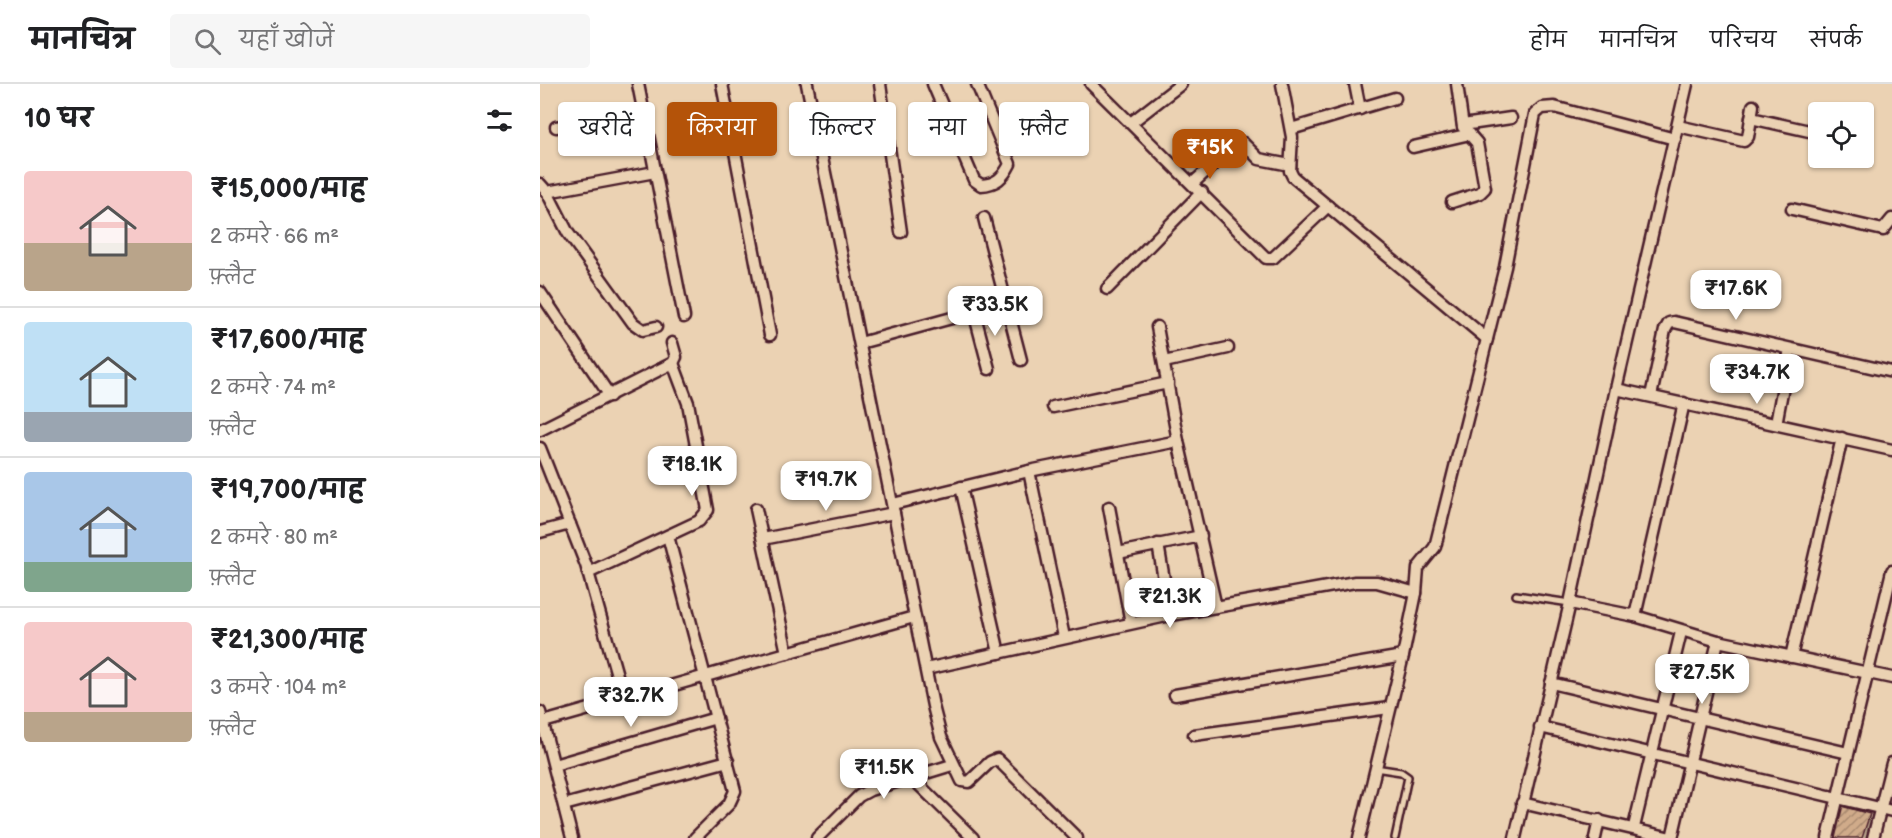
<!DOCTYPE html>
<html lang="hi">
<meta charset="utf-8">
<style>
body{margin:0;font-family:"Balsamiq Sans","Playpen Sans Deva",sans-serif;background:#f6f6f6;color:#202124;height:100vh;display:flex;flex-direction:column;font-size:22px;white-space:nowrap}
*{box-sizing:border-box;margin:0}
p{font-size:20px;color:#757577}
.icon{flex:none;width:33px;height:33px;fill:none;stroke:currentColor;stroke-width:2;stroke-linecap:round;stroke-linejoin:round}
.map{position:relative;flex:1;overflow:hidden}
.side{display:flex;flex-direction:column;background:#fff;width:540px}
.side>*{flex:none}
.banner{position:absolute;left:18px;top:18px;width:570px;height:54px;display:flex;gap:12px}
.buttons{position:absolute;left:1268px;top:18px;display:grid;gap:12px}
.buttons a{display:grid;place-items:center;width:66px;height:66px;border-radius:6px;background:#fff;box-shadow:0 2px 4px #0004;font-size:30px}
.price{position:absolute;translate:-50% -51px;padding:0 14px;border-radius:12px;background:#fff;color:#222;font-size:20px;line-height:39px;filter:drop-shadow(0 2px 3px #0008)}
.price::after{content:'';position:absolute;left:50%;top:36px;width:18px;height:14px;margin-left:-9px;background:inherit;clip-path:polygon(0 0,100% 0,50% 100%)}
.price.current{background:#b45309;color:#fff}
ul{padding:0;list-style:none}
li{display:flex;align-items:center;gap:18px;height:150px;padding:0 24px}
li+li{border-top:2px solid #e0e0e0}
li span{display:grid;place-items:center;flex:none;width:168px;height:120px;border-radius:6px;color:#555}
li>.icon{margin-inline-start:auto}
span .icon{width:72px;height:72px;fill:#fffc;stroke-width:1}
li b{font-size:26px}
h2{display:flex;justify-content:space-between;align-items:center;height:72px;padding:0 24px;font-size:26px}
.tag{padding:0 21px;border-radius:6px;background:#fff;box-shadow:0 2px 4px #0004;font-size:21px;line-height:54px}
.tag.current{background:#b45309;color:#fff}
header{display:flex;align-items:center;gap:36px;box-sizing:border-box;height:84px;padding:0 30px;background:#fff;border-bottom:2px solid #e0e0e0}
header strong{font-size:28px}
nav{display:flex;gap:33px;margin-inline-start:auto;font-size:21px}
.search{width:420px;height:54px;background:#f6f6f6;display:flex;align-items:center;gap:15px;box-sizing:border-box;padding:0 21px;border-radius:6px;color:#757577;font-size:22px}
main{display:flex;flex:1;min-height:0}
.map>svg:first-child{display:block}
.shadow{fill:#0003}
.building{fill:url(#building-hatch);stroke:#4a1f2b;stroke-width:1.5}
.lines{fill:none;stroke-linecap:round;stroke-linejoin:round}
.service-casing{stroke:#4a1f2b;stroke-width:10}
.minor-casing{stroke:#4a1f2b;stroke-width:15}
.service{stroke:#ebd2b3;stroke-width:5}
.minor{stroke:#ebd2b3;stroke-width:10}
</style>
<header>
<strong>मानचित्र</strong>
<div class="search"><svg class="icon" aria-label="search" viewBox="0 0 24 24"><circle cx="10" cy="10" r="6"/><path d="M15 15l6 6"/></svg>यहाँ खोजें</div>
<nav><a>होम</a><a>मानचित्र</a><a>परिचय</a><a>संपर्क</a></nav>
</header>
<main>
<section class="side">
<h2>10 घर<svg class="icon" aria-label="filters" viewBox="0 0 24 24"><path d="M4 7h16M4 17h16"/><circle cx="9" cy="7" r="2"/><circle cx="15" cy="17" r="2"/></svg></h2>
<ul>
<li><span style="background:linear-gradient(#f6c9c9 60%,#b9a48a 0)"><svg class="icon" aria-label="home" viewBox="0 0 24 24"><path d="M3 11l9-7 9 7M6 9v11h12V9"/></svg></span><div><b>₹15,000/माह</b><p>2 कमरे · 66 m²</p><p>फ़्लैट</p></div></li>
<li><span style="background:linear-gradient(#bfe0f5 75%,#9aa5b1 0)"><svg class="icon" aria-label="home" viewBox="0 0 24 24"><path d="M3 11l9-7 9 7M6 9v11h12V9"/></svg></span><div><b>₹17,600/माह</b><p>2 कमरे · 74 m²</p><p>फ़्लैट</p></div></li>
<li><span style="background:linear-gradient(#a9c7e8 75%,#7fa58c 0)"><svg class="icon" aria-label="home" viewBox="0 0 24 24"><path d="M3 11l9-7 9 7M6 9v11h12V9"/></svg></span><div><b>₹19,700/माह</b><p>2 कमरे · 80 m²</p><p>फ़्लैट</p></div></li>
<li><span style="background:linear-gradient(#f6c9c9 75%,#b9a48a 0)"><svg class="icon" aria-label="home" viewBox="0 0 24 24"><path d="M3 11l9-7 9 7M6 9v11h12V9"/></svg></span><div><b>₹21,300/माह</b><p>3 कमरे · 104 m²</p><p>फ़्लैट</p></div></li>
</ul>
</section>
<div class="map">
<svg width="1352" height="754" viewBox="0 0 1352 754">
<defs>
<pattern id="building-hatch" width="6" height="6" patternUnits="userSpaceOnUse" patternTransform="scale(1.5)"><rect width="6" height="6" fill="#d0ab8a"/><path d="M-1 1l2-2M0 6l6-6M5 7l2-2" fill="none" stroke="#ab8b71"/></pattern>
</defs>
<rect width="100%" height="100%" fill="#ebd2b3"/>
<filter id="ink" filterUnits="userSpaceOnUse"><feTurbulence type="fractalNoise" baseFrequency=".0167" numOctaves="2"/><feDisplacementMap in="SourceGraphic" scale="12" xChannelSelector="R" yChannelSelector="G"/><feConvolveMatrix kernelMatrix="1 2 1 2 8 2 1 2 1" color-interpolation-filters="sRGB"/></filter>
<g filter="url(#ink)">
<!-- shadow -->
<polygon class="shadow" points="1329,732 1332,738 1327,754 1291,754"/>
<!-- building -->
<polygon class="building" points="1298,721 1330,730 1322,754 1292,754"/>
<g class="lines">
<!-- service casing -->
<g class="service-casing">
<g id="service">
<polyline points="976,511 1030,519"/>
<polyline points="835,684 861,688 868,693 855,754"/>
</g>
</g>
<!-- minor casing -->
<g class="minor-casing">
<g id="minor">
<polyline points="98,0 144,233"/>
<polyline points="182,0 230,251"/>
<polyline points="267,0 393,622 401,653 422,697 429,698 450,678 457,675 537,754"/>
<polyline points="340,0 361,148"/>
<path d="M393 0 434 96 441 101C456 100 463 94 470 80L437 0"/>
<polyline points="551,0 726,174 733,174 788,122"/>
<polyline points="742,0 752,53 750,87 753,93 947,255"/>
<polyline points="815,0 820,25"/>
<polyline points="1147,0 1076,305 1030,519 1095,532 1178,557 1352,594"/>
<polyline points="1211,34 1278,49"/>
<polyline points="592,38 641,0"/>
<polyline points="923,41 971,34"/>
<polyline points="1138,42 1204,57 1208,53 1213,22"/>
<polyline points="16,43 103,29"/>
<polyline points="751,45 855,14"/>
<polyline points="873,63 930,50"/>
<polyline points="653,99 697,59 703,59 719,75 750,81"/>
<polyline points="0,100 7,108 28,149 93,239 103,246 116,243"/>
<polyline points="7,108 115,88"/>
<polyline points="912,118 940,109 945,104 937,59 923,43 917,0"/>
<polyline points="1252,125 1343,146 1352,135"/>
<polyline points="444,134 481,276"/>
<polyline points="567,205 662,108"/>
<polyline points="0,208 70,312"/>
<polyline points="434,228 449,285"/>
<polyline points="617,243 638,357 676,523"/>
<polyline points="320,259 467,219"/>
<polyline points="624,278 688,264"/>
<polyline points="1076,305 1352,366"/>
<polyline points="1111,312 1125,246 1129,239 1134,238 1352,288"/>
<polyline points="513,323 628,299"/>
<polyline points="1236,340 1250,265"/>
<polyline points="0,346 133,279 136,273 132,259"/>
<polyline points="0,364 46,481 84,616"/>
<polyline points="489,387 524,553"/>
<polyline points="421,403 459,569"/>
<polyline points="353,420 489,387 638,357"/>
<polyline points="569,423 591,539"/>
<polyline points="216,425 247,569"/>
<polyline points="0,448 30,440"/>
<polyline points="128,452 195,707 189,720 155,754"/>
<polyline points="223,455 354,429"/>
<polyline points="618,460 630,531"/>
<polyline points="578,469 661,452"/>
<polyline points="48,489 159,437 168,426 148,319 133,279"/>
<polyline points="1095,532 1144,319"/>
<polyline points="1251,573 1302,354"/>
<polyline points="386,585 626,532 815,498 837,498 876,509"/>
<polyline points="1011,599 1308,669"/>
<polyline points="635,611 863,572"/>
<polyline points="0,628 32,754"/>
<polyline points="0,639 374,533"/>
<polyline points="1000,643 1352,727"/>
<polyline points="654,651 849,624"/>
<polyline points="14,681 176,634"/>
<polyline points="371,693 433,754"/>
<polyline points="982,719 1131,754"/>
<polyline points="24,721 188,677"/>
<polyline points="1094,743 1141,548"/>
<polyline points="277,754 319,712 330,706 412,681"/>
<polyline points="819,754 863,572 876,509 878,484 895,463 965,183 995,30 1002,24 1014,23 1135,55"/>
<polyline points="975,754 1030,519"/>
<polyline points="1055,754 1059,736"/>
<polyline points="1132,754 1178,557"/>
<polyline points="1288,754 1352,487"/>
<polyline points="1333,754 1352,679"/>
</g>
</g>
<!-- service -->
<use href="#service" class="service"/>
<!-- minor -->
<use href="#minor" class="minor"/>
</g>
</g>
</svg>
<div class="buttons">
<a><svg class="icon" aria-label="locate" viewBox="0 0 24 24"><circle cx="12" cy="12" r="6"/><path d="M12 2v4M12 18v4M2 12h4M18 12h4"/></svg></a>
</div>
<b class="price current" style="left:670px;top:96px">₹15K</b>
<b class="price" style="left:1196px;top:237px">₹17.6K</b>
<b class="price" style="left:455px;top:253px">₹33.5K</b>
<b class="price" style="left:1217px;top:321px">₹34.7K</b>
<b class="price" style="left:152px;top:413px">₹18.1K</b>
<b class="price" style="left:286px;top:428px">₹19.7K</b>
<b class="price" style="left:630px;top:545px">₹21.3K</b>
<b class="price" style="left:1162px;top:621px">₹27.5K</b>
<b class="price" style="left:91px;top:644px">₹32.7K</b>
<b class="price" style="left:344px;top:716px">₹11.5K</b>
<div class="banner">
<a class="tag">खरीदें</a>
<a class="tag current">किराया</a>
<a class="tag">फ़िल्टर</a>
<a class="tag">नया</a>
<a class="tag">फ़्लैट</a>
</div>
</div>
</main>
